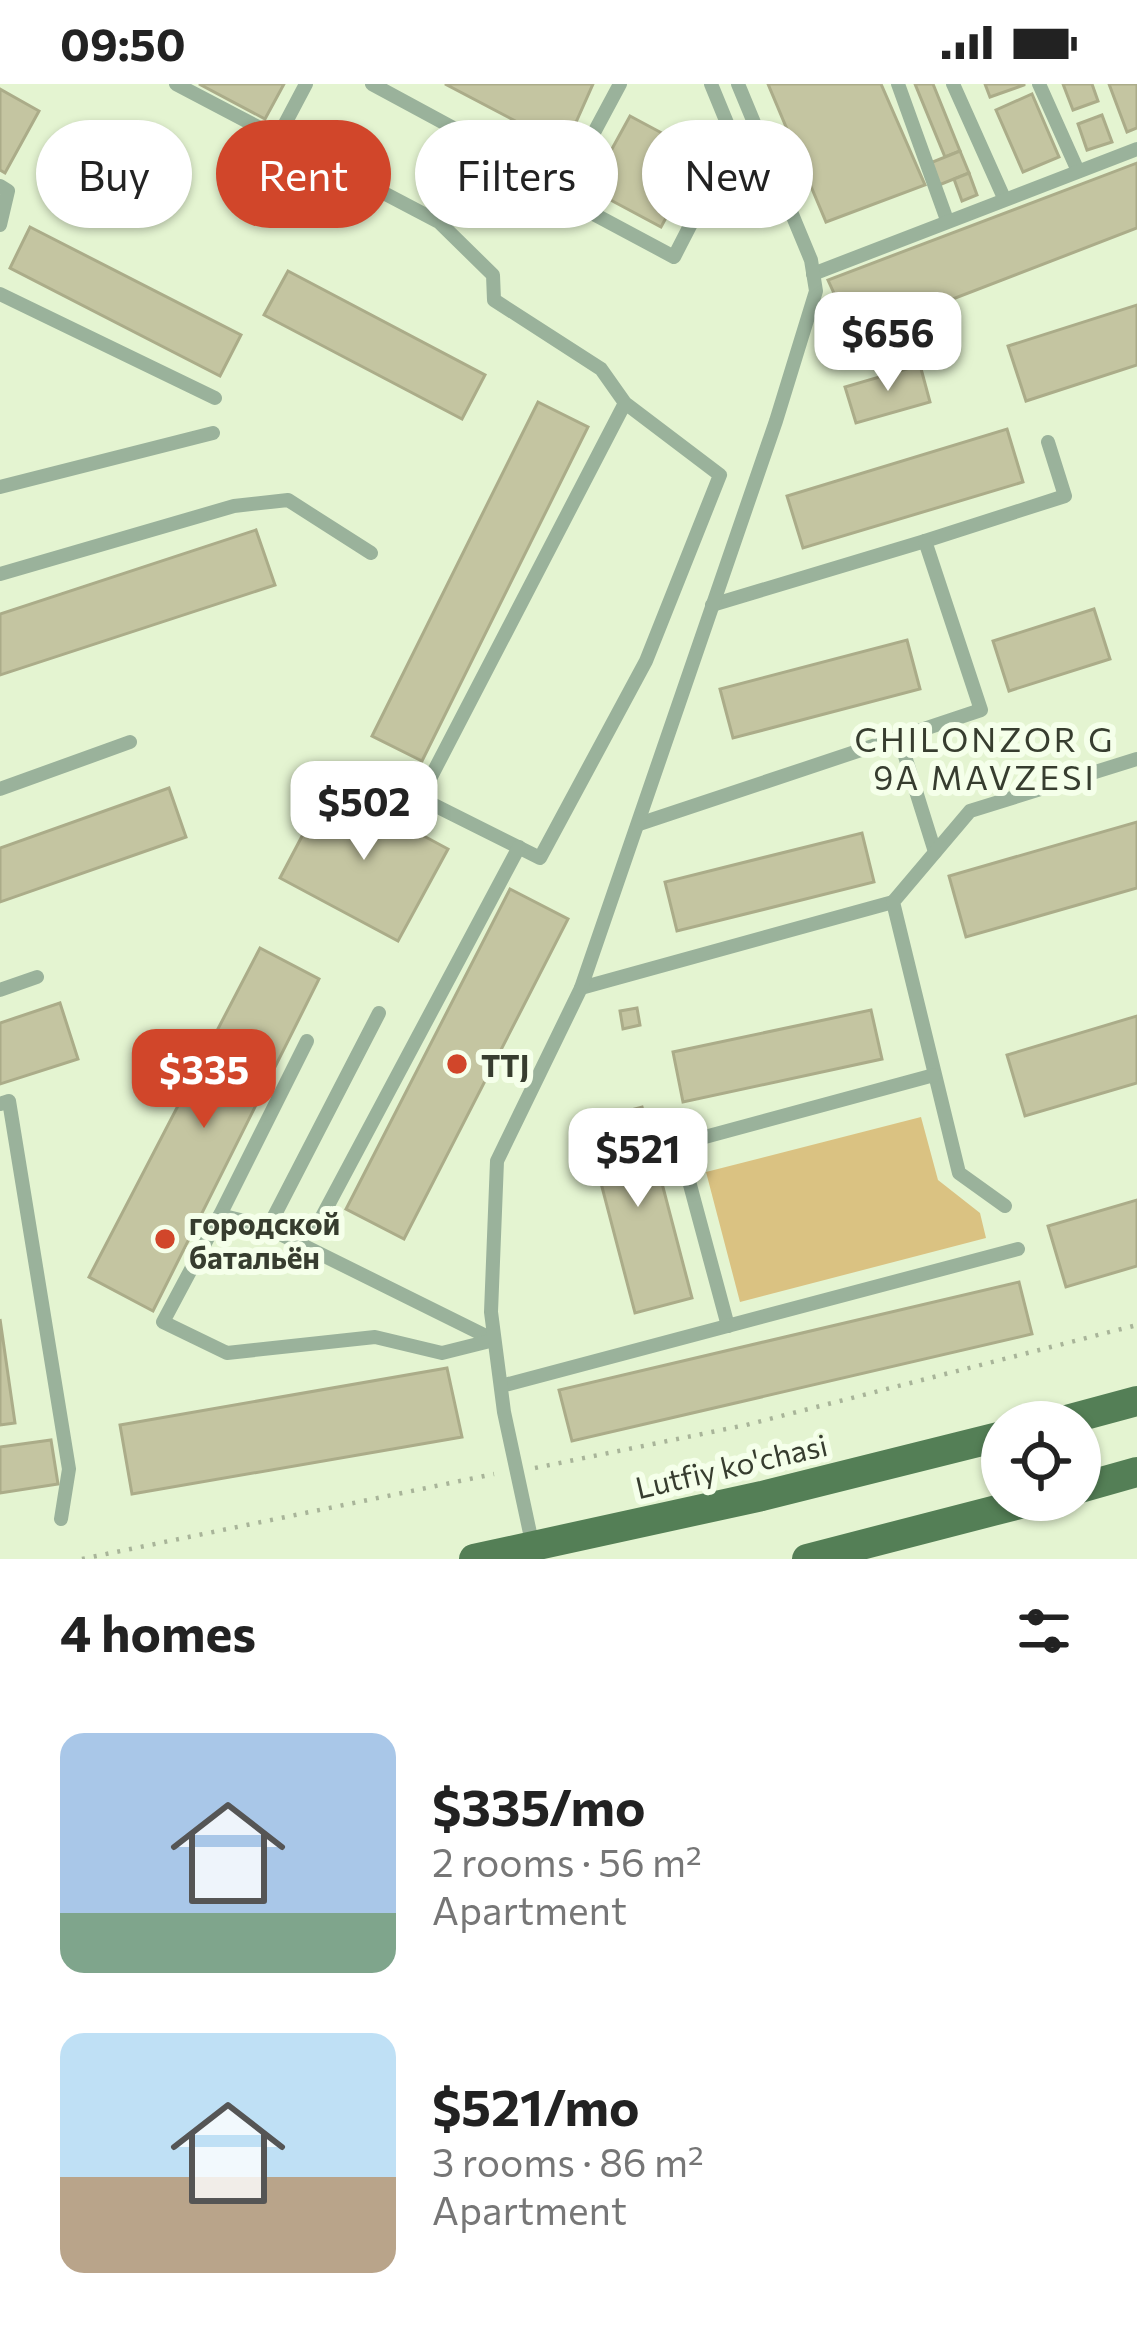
<!DOCTYPE html>
<meta charset="utf-8">
<style>
body{margin:0;font-family:Commissioner,sans-serif;background:#f2f2f2;color:#222;height:100vh;display:flex;flex-direction:column;font-size:45px;white-space:nowrap}
*{box-sizing:border-box;margin:0}
p{font-size:39px;color:#767676}
.icon{flex:none;width:66px;height:66px;fill:none;stroke:currentColor;stroke-width:2;stroke-linecap:round;stroke-linejoin:round}
.map{position:relative;height:1475px;overflow:hidden}
.panel{display:flex;flex-direction:column;background:#fff;flex:1}
.panel>*{flex:none}
.top-card{position:absolute;left:36px;top:36px;width:1065px;height:108px;display:flex;gap:24px}
.fabs{position:absolute;left:981px;top:1317px;display:grid;gap:24px}
.fabs a{display:grid;place-items:center;width:120px;height:120px;border-radius:50%;background:#fff;box-shadow:0 3px 9px #0004;font-size:60px}
.price{position:absolute;translate:-50% -102px;padding:0 27px;border-radius:24px;background:#fff;color:#222;font-size:39px;line-height:78px;filter:drop-shadow(0 3px 6px #0008)}
.price::after{content:'';position:absolute;left:50%;top:72px;width:36px;height:27px;margin-left:-18px;background:inherit;clip-path:polygon(0 0,100% 0,50% 100%)}
.price.selected{background:#d1462a;color:#fff}
ul{padding:0;list-style:none}
li{display:flex;align-items:center;gap:36px;height:300px;padding:0 60px}
li span{display:grid;place-items:center;flex:none;width:336px;height:240px;border-radius:24px;color:#555}
li>.icon{margin-inline-start:auto}
span .icon{width:144px;height:144px;fill:#fffc;stroke-width:1}
li b{font-size:51px}
h2{display:flex;justify-content:space-between;align-items:center;height:144px;padding:0 60px;font-size:51px}
.pill{padding:0 42px;border-radius:54px;background:#fff;box-shadow:0 3px 9px #0004;font-size:42px;line-height:108px}
.pill.selected{background:#d1462a;color:#fff}
.status{display:flex;justify-content:space-between;align-items:center;height:84px;padding:0 60px;background:#fff;direction:ltr}
.status svg{height:33px;fill:currentColor}
.map>svg:first-child{display:block}
.green{fill:#dac282}
.building{fill:#c4c5a1;stroke:#abac89;stroke-width:3}
.lines{fill:none;stroke-linecap:round;stroke-linejoin:round}
.path{stroke:#a8b499;stroke-width:4.5;stroke-dasharray:3 9;stroke-linecap:butt}
.service{stroke:#9ab29b;stroke-width:14}
.pedestrian{stroke:#9ab29b;stroke-width:21}
.primary{stroke:#547f56;stroke-width:30}
.poi-dot{fill:#d1462a;stroke:#f5ffea;stroke-width:4.5}
.labels{text-anchor:middle;dominant-baseline:central;stroke-width:12;stroke-linejoin:round;paint-order:stroke}
.poi-label{font-size:30px;font-weight:bold;fill:#373d2f;stroke:#f5ffea;text-anchor:start}
.street-label{font-size:30px;fill:#373d2f;stroke:#f5ffea}
.neighbourhood-label{font-size:33px;letter-spacing:3px;fill:#373d2f;stroke:#f5ffea}
</style>
<div class="status"><b>09:50</b><svg viewBox="0 0 49 12"><path d="M0 12V9h3v3zM5 12V6h3v6zM10 12V3h3v9zM15 12V0h3v12zM26 1h20v11H26zM47 4h2v5h-2z"/></svg></div>
<div class="map">
<svg width="1137" height="1475" viewBox="0 0 1137 1475">
<rect width="100%" height="100%" fill="#e4f4d1"/>
<!-- green -->
<polygon class="green" points="921,1033 938,1096 980,1129 986,1154 740,1218 706,1088"/>
<!-- building -->
<g class="building">
<polygon points="199,0 284,0 265,35"/>
<polygon points="445,0 593,0 565,63"/>
<polygon points="768,0 881,0 925,101 826,138"/>
<polygon points="915,0 933,0 960,67 945,73"/>
<polygon points="985,0 1024,0 1024,1 990,13"/>
<polygon points="1063,0 1092,0 1098,17 1073,26"/>
<polygon points="1109,0 1137,0 1137,44 1127,48"/>
<polygon points="0,5 39,27 5,89 0,86"/>
<polygon points="1032,10 1059,73 1023,88 996,26"/>
<polygon points="1102,31 1112,58 1087,66 1078,40"/>
<polygon points="630,32 701,70 661,143 590,105"/>
<polygon points="960,67 969,89 939,101 930,79"/>
<polygon points="1137,79 1137,144 854,253 828,196"/>
<polygon points="969,89 977,111 962,117 954,95"/>
<polygon points="30,143 241,251 220,292 10,184"/>
<polygon points="288,187 485,291 462,335 264,231"/>
<polygon points="1137,221 1137,281 1026,317 1008,262"/>
<polygon points="920,281 930,318 856,339 845,303"/>
<polygon points="538,318 588,343 422,677 372,652"/>
<polygon points="1007,345 1023,398 803,464 787,412"/>
<polygon points="256,446 275,501 0,591 0,530"/>
<polygon points="1094,525 1110,575 1009,607 993,557"/>
<polygon points="907,556 920,605 733,654 720,605"/>
<polygon points="329,701 448,765 398,857 280,794"/>
<polygon points="169,704 186,753 0,818 0,764"/>
<polygon points="1137,738 1137,804 966,853 949,792"/>
<polygon points="862,749 874,798 677,847 665,798"/>
<polygon points="510,805 568,835 404,1155 346,1125"/>
<polygon points="260,864 319,895 153,1227 89,1193"/>
<polygon points="60,919 78,975 0,1000 0,939"/>
<polygon points="637,924 640,941 623,945 620,927"/>
<polygon points="871,926 882,975 683,1018 673,968"/>
<polygon points="1137,932 1137,999 1025,1032 1007,971"/>
<polygon points="642,1023 692,1214 635,1229 585,1038"/>
<polygon points="1137,1116 1137,1182 1066,1203 1048,1142"/>
<polygon points="1019,1198 1032,1250 572,1357 559,1306"/>
<polygon points="0,1235 15,1339 0,1341"/>
<polygon points="447,1284 462,1353 132,1410 120,1341"/>
<polygon points="51,1356 58,1400 0,1409 0,1363"/>
</g>
<g class="lines">
<!-- path -->
<g class="path">
<polyline points="535,1384 746,1341 1137,1241"/>
<polyline points="82,1475 494,1390"/>
</g>
<!-- service -->
<g class="service">
<polyline points="176,0 439,138 493,191 494,216 601,285 625,319 720,391 646,577 540,774 420,714 625,319"/>
<polyline points="372,0 531,86"/>
<polyline points="620,0 560,112 674,173 734,56 711,0"/>
<polyline points="898,0 947,136"/>
<polyline points="953,0 1004,114"/>
<polyline points="1039,0 1078,87"/>
<polyline points="278,53 306,0"/>
<polyline points="0,102 8,107 0,141"/>
<polyline points="813,190 1137,65"/>
<polyline points="0,210 215,314"/>
<polyline points="0,403 213,349"/>
<polyline points="0,490 234,422 288,416 371,469"/>
<polyline points="712,521 925,457"/>
<polyline points="899,653 935,768"/>
<polyline points="0,705 130,658"/>
<polyline points="639,740 981,626 925,457 1065,412 1048,358"/>
<polyline points="581,904 893,818"/>
<polyline points="0,906 37,893"/>
<polyline points="379,929 268,1144 494,1256"/>
<polyline points="0,1020 9,1017 69,1385 61,1435"/>
<polyline points="1005,1122 959,1089 893,818 970,727 1137,675"/>
<polyline points="220,1131 307,957"/>
<polyline points="260,1141 220,1131 163,1238 227,1269 375,1253 442,1269 494,1256"/>
<polyline points="317,1142 519,763"/>
<polyline points="728,1242 679,1060 934,991"/>
<polyline points="501,1302 1018,1165"/>
<polyline points="533,1463 504,1328 491,1228 497,1077 581,904 776,337 816,207 811,176 738,0"/>
</g>
<!-- pedestrian -->
<polyline class="pedestrian" points="531,86 553,97"/>
<!-- primary -->
<g class="primary">
<polyline points="1059,1338 1137,1317"/>
<polyline points="1080,1404 1137,1388"/>
<polyline points="474,1475 762,1412 1002,1352"/>
<polyline points="807,1475 1035,1416"/>
</g>
</g>
<!-- markers -->
<g class="poi-dot">
<circle cx="457" cy="980" r="12"/>
<circle cx="165" cy="1155" r="12"/>
</g>
<g class="labels">
<!-- poi labels -->
<g class="poi-label">
<text x="481" y="980">TTJ</text>
<text x="189" y="1138">городской<tspan x="189" dy="34">батальён</tspan></text>
</g>
<!-- street labels -->
<g class="street-label">
<text transform="translate(731 1381) rotate(-13)">Lutfiy ko'chasi</text>
</g>
<!-- neighbourhood labels -->
<g class="neighbourhood-label">
<text x="985" y="654">CHILONZOR G<tspan x="985" dy="38">9A MAVZESI</tspan></text>
</g>
</g>
</svg>
<div class="fabs">
<a><svg class="icon" aria-label="locate" viewBox="0 0 24 24"><circle cx="12" cy="12" r="6"/><path d="M12 2v4M12 18v4M2 12h4M18 12h4"/></svg></a>
</div>
<b class="price" style="left:888px;top:310px">$656</b>
<b class="price" style="left:364px;top:779px">$502</b>
<b class="price selected" style="left:204px;top:1047px">$335</b>
<b class="price" style="left:638px;top:1126px">$521</b>
<div class="top-card">
<a class="pill">Buy</a>
<a class="pill selected">Rent</a>
<a class="pill">Filters</a>
<a class="pill">New</a>
</div>
</div>
<section class="panel">
<h2>4 homes<svg class="icon" aria-label="filters" viewBox="0 0 24 24"><path d="M4 7h16M4 17h16"/><circle cx="9" cy="7" r="2"/><circle cx="15" cy="17" r="2"/></svg></h2>
<ul>
<li><span style="background:linear-gradient(#a9c7e8 75%,#7fa58c 0)"><svg class="icon" aria-label="home" viewBox="0 0 24 24"><path d="M3 11l9-7 9 7M6 9v11h12V9"/></svg></span><div><b>$335/mo</b><p>2 rooms · 56 m²</p><p>Apartment</p></div></li>
<li><span style="background:linear-gradient(#bfe0f5 60%,#b9a48a 0)"><svg class="icon" aria-label="home" viewBox="0 0 24 24"><path d="M3 11l9-7 9 7M6 9v11h12V9"/></svg></span><div><b>$521/mo</b><p>3 rooms · 86 m²</p><p>Apartment</p></div></li>
</ul>
</section>
